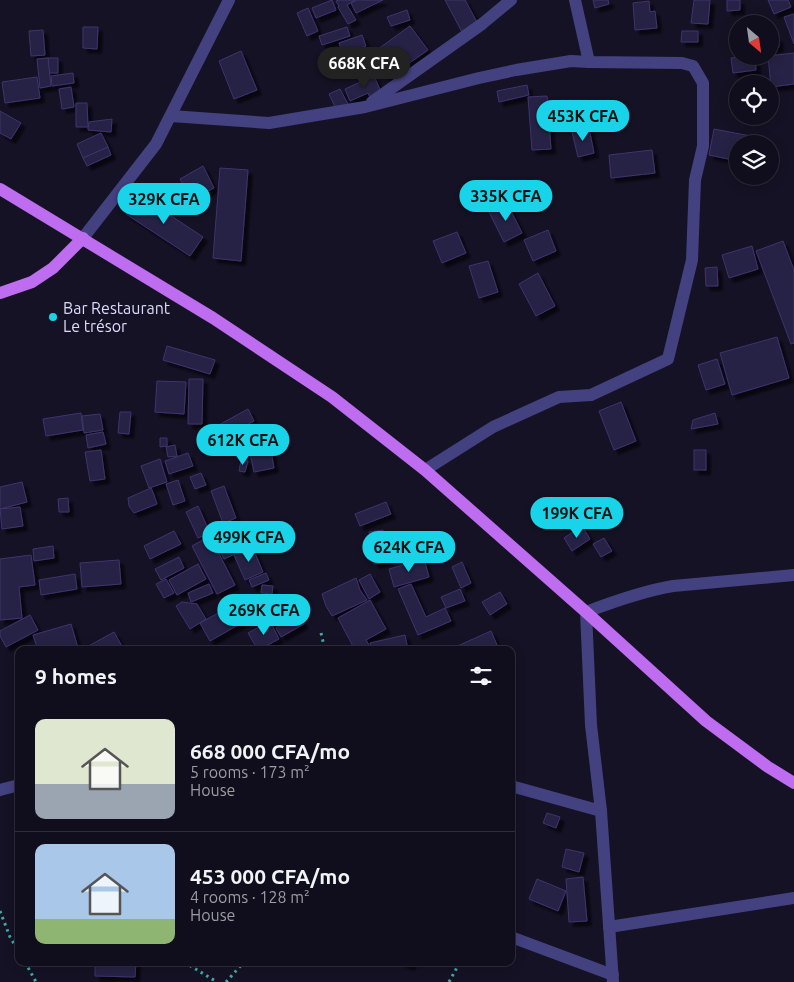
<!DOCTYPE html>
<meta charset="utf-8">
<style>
body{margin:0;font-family:Ubuntu,sans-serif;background:#191725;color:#f1f3f6;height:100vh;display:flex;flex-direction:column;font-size:19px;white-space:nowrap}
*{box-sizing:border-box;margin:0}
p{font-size:16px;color:#9c9ca3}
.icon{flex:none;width:28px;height:28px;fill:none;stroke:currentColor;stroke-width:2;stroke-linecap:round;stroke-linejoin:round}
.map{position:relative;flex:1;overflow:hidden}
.sheet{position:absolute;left:15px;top:646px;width:500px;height:320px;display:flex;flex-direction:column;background:#100e1c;border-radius:10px;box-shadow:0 2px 12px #0003,0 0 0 1px #302e3b}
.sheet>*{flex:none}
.needle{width:32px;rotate:151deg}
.tools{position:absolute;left:729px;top:15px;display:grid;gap:10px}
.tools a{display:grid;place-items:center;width:50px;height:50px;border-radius:50%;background:#100e1c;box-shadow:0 2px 12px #0003,0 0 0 1px #302e3b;font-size:25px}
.price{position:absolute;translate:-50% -42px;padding:0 11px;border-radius:18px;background:#19d4e8;color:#111;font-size:16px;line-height:32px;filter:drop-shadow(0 1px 2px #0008)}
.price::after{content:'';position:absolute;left:50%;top:30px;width:15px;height:11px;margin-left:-8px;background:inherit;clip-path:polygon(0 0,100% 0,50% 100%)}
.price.selected{background:#222;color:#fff}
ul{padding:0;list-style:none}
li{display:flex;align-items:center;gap:15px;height:125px;padding:0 20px}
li+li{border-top:1px solid #302e3b}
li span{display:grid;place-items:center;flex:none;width:140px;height:100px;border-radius:10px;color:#555}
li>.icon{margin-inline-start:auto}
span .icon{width:60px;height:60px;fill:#fffc;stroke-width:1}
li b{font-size:21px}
h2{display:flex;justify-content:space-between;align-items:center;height:60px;padding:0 20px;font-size:21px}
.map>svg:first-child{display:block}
.building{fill:#272044;stroke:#3f346e;filter:url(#shadow)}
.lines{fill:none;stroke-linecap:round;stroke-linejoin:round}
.path{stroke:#3cada6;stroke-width:3;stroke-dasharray:2.5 4;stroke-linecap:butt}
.minor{stroke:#444180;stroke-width:12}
.major{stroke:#be6cf0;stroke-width:12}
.poi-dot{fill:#19d4e8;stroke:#151225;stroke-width:2}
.labels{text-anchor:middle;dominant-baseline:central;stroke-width:4;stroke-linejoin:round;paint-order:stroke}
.poi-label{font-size:16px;fill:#dddafb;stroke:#151225;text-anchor:start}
</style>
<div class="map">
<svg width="794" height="982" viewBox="0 0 794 982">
<defs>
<filter id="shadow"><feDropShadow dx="4.5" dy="4.5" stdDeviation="1" flood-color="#0009"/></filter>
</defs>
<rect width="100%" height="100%" fill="#151225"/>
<!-- building -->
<g class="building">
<polygon points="332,0 336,10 316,18 312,8"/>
<polygon points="339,0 355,0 347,5 356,20 348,24 338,7 339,6 336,1"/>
<polygon points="357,0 383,0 356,13 351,3"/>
<polygon points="445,0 465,0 478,24 462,32"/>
<polygon points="593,0 608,0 609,4 595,8"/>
<polygon points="694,0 710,0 708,24 691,23"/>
<polygon points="727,0 740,0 740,10 727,11"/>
<polygon points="768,0 788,0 791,7 774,14"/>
<polygon points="649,1 650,12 655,11 657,28 635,30 633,3"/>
<polygon points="308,8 318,31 307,36 297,13"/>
<polygon points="407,10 410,20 391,26 387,17"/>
<polygon points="794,14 794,44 784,17"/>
<polygon points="410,26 428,50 388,78 371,54"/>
<polygon points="83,27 98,27 97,49 83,48"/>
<polygon points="347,27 350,36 322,45 319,36"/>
<polygon points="43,30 45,55 31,56 29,31"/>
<polygon points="682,31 698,31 698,42 681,42"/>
<polygon points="362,35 366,46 343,54 339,43"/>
<polygon points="778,38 779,47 770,49 770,39"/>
<polygon points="241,51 257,90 234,99 219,61"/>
<polygon points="794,53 794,84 771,87 768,56"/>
<polygon points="747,56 755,56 756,70 733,73 731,58"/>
<polygon points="48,58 58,58 58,73 49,73"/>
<polygon points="48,58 51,86 40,88 37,59"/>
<polygon points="73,73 74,83 52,86 51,76"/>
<polygon points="374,76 381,92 370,97 368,93 350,101 345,89"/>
<polygon points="37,77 40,98 5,103 2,82"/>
<polygon points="750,81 751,84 738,84 738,94 736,82"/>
<polygon points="527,85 529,95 499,102 497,91"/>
<polygon points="71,87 74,107 62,109 59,89"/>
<polygon points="340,89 348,104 336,109 329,94"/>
<polygon points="547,96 551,149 532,150 528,97"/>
<polygon points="76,103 87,103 88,127 76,127"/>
<polygon points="0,111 21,123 11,139 0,133"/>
<polygon points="112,119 111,132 88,130 89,122"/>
<polygon points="589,128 594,153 578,157 572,132"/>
<polygon points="714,129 756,137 755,144 738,144 738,161 709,155"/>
<polygon points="101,133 108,147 83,158 77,144"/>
<polygon points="108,147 111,155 87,166 83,158"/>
<polygon points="652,150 655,173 611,178 609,155"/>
<polygon points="203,166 214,188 191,200 180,179"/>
<polygon points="220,168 248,170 241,261 213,258"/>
<polygon points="138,194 203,237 190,256 126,214"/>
<polygon points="507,203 522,233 504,242 489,212"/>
<polygon points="548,230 556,251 533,261 524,240"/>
<polygon points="457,232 466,253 442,263 433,241"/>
<polygon points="783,241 794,270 794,343 791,344 756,251"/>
<polygon points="752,246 758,269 729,278 722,255"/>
<polygon points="488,261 498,292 479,298 469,266"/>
<polygon points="717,267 718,286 706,286 705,268"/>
<polygon points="538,273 555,306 536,316 519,284"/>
<polygon points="777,337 789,378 732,395 720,353"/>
<polygon points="167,346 215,360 210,374 163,360"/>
<polygon points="717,359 725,384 706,390 698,365"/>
<polygon points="189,379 203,379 202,424 188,424"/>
<polygon points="157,381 186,382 184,414 155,412"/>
<polygon points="621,402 636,441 614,450 599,411"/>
<polygon points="248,409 254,421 221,438 215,427"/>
<polygon points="120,412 131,412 129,434 118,433"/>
<polygon points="81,413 83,430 46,436 43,419"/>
<polygon points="715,413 718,424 691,429 693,420"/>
<polygon points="100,414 103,430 84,433 82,416"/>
<polygon points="103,432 106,444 88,448 86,435"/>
<polygon points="160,438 167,438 167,446 160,447"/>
<polygon points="269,439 274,468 254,472 248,443"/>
<polygon points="175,445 177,456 168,457 166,447"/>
<polygon points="101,450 105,479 90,481 85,452"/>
<rect x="694" y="450" width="12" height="20"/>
<polygon points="188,453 193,466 169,474 165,461"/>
<polygon points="160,459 167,482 149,488 141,466"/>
<polygon points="241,460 248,461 245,472 239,471"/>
<polygon points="201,473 206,485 195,489 190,477"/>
<polygon points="178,480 185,501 173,505 166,484"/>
<polygon points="22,482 27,502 0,509 0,487"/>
<polygon points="224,486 236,518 223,523 211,491"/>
<polygon points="151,488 154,495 157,504 134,513 129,506 128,498"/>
<polygon points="68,498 69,512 59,512 58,499"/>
<polygon points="386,502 391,514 360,526 355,514"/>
<polygon points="198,506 210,533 198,538 186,512"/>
<polygon points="20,507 23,526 2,529 0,509"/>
<polygon points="259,524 263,537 228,548 224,534"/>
<polygon points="582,526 590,539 572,551 564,538"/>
<polygon points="383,530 388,561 374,564 369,532"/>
<polygon points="174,531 181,544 150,559 144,546"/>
<polygon points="219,531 228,549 232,547 235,554 224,559 212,535"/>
<polygon points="210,536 235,585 217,594 192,546"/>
<polygon points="429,536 434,550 399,561 394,548"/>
<polygon points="604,538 612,551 601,557 593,544"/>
<polygon points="53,546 54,558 34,561 33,549"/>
<polygon points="252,546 263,572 245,580 234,555"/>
<polygon points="31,555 35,585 19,587 22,618 0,620 0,559"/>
<polygon points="179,557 184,568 161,580 155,569"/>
<polygon points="424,559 429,577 394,587 389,569"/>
<polygon points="119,560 121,584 82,587 80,563"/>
<polygon points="462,562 471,583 461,588 452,567"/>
<polygon points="198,564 206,579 177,595 169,580"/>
<polygon points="266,573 269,580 252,587 249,580"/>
<polygon points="75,574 77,589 41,595 39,580"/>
<polygon points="370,574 380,592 369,599 359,580"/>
<polygon points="356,578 360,590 367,600 332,616 326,606 322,594"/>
<polygon points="166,579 174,593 164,598 156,584"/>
<polygon points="209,584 213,593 191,602 188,593"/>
<polygon points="411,584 426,617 445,608 451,621 418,635 398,589"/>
<polygon points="262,585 273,586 272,594 261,593"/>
<polygon points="460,589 465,601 446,608 441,597"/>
<polygon points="500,592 507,604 490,615 482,602"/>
<polygon points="244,599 254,616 210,641 200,623"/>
<polygon points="370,600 386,629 366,640 371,648 367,650 355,650 338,618"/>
<polygon points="182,602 197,604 206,619 190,629 176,606"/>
<polygon points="30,615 38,630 6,647 0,636 0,631"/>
<polygon points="299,615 304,624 281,637 276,628"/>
<polygon points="270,621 279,639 258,650 248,633"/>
<polygon points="71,624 78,648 71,650 38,650 33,635"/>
<polygon points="491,631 497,645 485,650 454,650 453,648"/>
<polygon points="114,632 124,650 83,650 83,649"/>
<polygon points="405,635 408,650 372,650 370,643"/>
<polygon points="426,647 426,650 413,650 413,648"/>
<polygon points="547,813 560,817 556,828 543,823"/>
<polygon points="566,849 584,853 579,872 562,867"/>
<polygon points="583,877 587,921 569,922 566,879"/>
<polygon points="537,879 566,891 558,911 529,899"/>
<polygon points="95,962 136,962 135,977 95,976"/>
<polygon points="399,962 411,962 410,966"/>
</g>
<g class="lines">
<!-- path -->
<g class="path">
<polyline points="321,633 325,650"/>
<polyline points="0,911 10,937 19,952"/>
<polyline points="25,962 36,982"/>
<polyline points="184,962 217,982"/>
<polyline points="226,982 244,962"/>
<polyline points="449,982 460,962"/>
</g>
<!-- minor -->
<g class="minor">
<polyline points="372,102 482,24 511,0"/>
<polyline points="171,116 269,123 365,107 479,78 516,70 571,61 589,62"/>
<polyline points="83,238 156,144 229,0"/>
<polyline points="425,470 493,427 559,397 591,395 668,359 692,260 695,180 703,146 703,83 693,66 682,63 589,62 575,0"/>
<polyline points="511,786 601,811"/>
<polyline points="0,790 19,785"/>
<polyline points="609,927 794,898"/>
<polyline points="511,937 613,975"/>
<path d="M613 982 601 811 591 725 586 612C615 601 643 591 673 586L794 575"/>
</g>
<!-- major -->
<g class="major">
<polyline points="0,189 213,318 332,397 425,470 586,612 706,721 768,767 794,783"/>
<polyline points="0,293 32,282 53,268 83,238"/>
</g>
</g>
<!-- markers -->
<circle class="poi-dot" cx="53" cy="317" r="5"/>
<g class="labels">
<!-- poi labels -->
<g class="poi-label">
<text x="63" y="308">Bar Restaurant<tspan x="63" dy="18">Le trésor</tspan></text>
</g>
</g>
</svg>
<div class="tools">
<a><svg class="needle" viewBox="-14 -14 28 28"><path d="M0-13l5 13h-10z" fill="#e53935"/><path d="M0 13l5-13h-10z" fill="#9c9ca3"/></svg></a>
<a><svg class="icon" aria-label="locate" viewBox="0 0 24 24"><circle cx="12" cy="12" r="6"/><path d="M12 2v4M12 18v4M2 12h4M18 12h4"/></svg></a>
<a><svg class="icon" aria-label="layers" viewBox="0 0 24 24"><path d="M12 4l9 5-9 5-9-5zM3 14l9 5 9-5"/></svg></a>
</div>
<b class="price selected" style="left:364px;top:89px">668K CFA</b>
<b class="price" style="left:583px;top:142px">453K CFA</b>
<b class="price" style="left:506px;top:222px">335K CFA</b>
<b class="price" style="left:164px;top:225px">329K CFA</b>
<b class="price" style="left:243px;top:466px">612K CFA</b>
<b class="price" style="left:577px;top:539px">199K CFA</b>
<b class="price" style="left:249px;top:563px">499K CFA</b>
<b class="price" style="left:409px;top:573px">624K CFA</b>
<b class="price" style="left:264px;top:636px">269K CFA</b>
<section class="sheet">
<h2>9 homes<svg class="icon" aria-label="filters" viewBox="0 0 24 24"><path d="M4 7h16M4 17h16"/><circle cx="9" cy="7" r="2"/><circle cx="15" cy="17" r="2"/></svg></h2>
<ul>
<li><span style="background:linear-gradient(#dfe7d0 65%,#9aa5b1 0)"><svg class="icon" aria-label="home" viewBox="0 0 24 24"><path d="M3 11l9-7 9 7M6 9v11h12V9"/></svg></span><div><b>668 000 CFA/mo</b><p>5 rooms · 173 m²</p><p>House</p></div></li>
<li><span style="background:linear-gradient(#a9c7e8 75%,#8fb573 0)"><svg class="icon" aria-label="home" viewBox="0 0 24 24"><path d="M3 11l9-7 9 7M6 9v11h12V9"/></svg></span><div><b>453 000 CFA/mo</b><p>4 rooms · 128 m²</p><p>House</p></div></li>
</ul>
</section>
</div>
